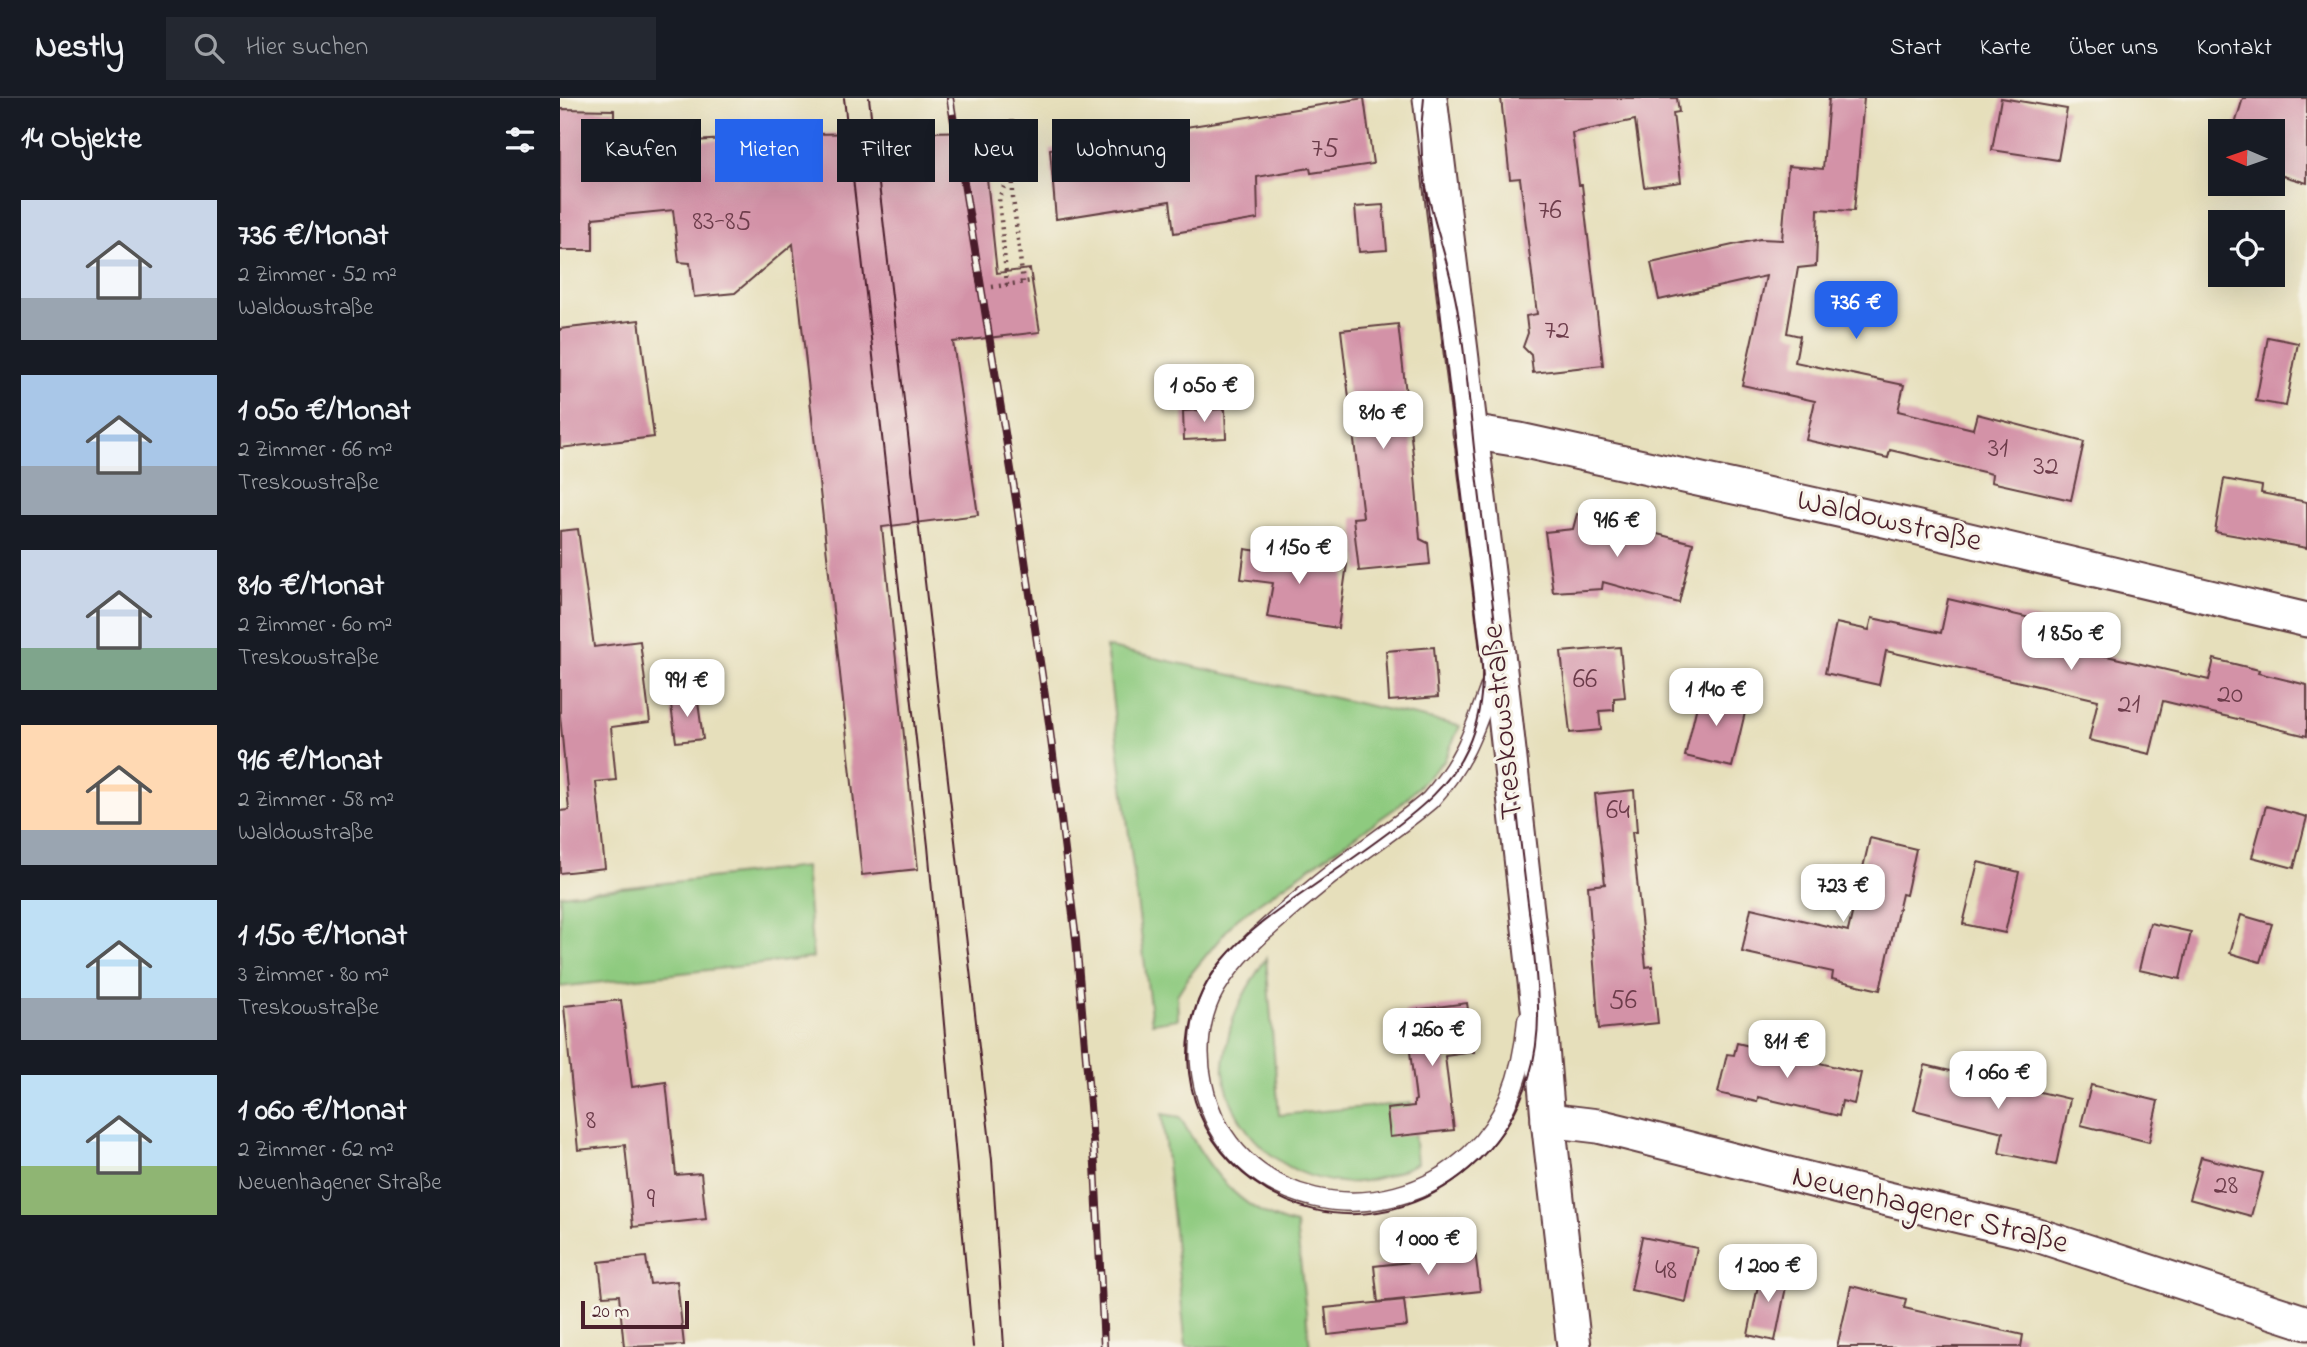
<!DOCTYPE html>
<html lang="de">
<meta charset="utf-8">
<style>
body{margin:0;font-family:"Indie Flower",sans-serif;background:#242831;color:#f1f3f6;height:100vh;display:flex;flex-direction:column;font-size:26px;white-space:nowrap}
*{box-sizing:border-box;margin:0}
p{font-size:23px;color:#9ea1a6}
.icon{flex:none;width:38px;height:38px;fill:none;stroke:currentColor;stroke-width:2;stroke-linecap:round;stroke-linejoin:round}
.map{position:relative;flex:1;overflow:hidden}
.panel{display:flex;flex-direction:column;background:#171b24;width:560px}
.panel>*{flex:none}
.banner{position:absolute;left:21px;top:21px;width:665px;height:63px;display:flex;gap:14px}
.needle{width:46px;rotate:272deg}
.fabs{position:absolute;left:1648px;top:21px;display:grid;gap:14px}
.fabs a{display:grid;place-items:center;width:77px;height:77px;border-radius:0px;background:#171b24;box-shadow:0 7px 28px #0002;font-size:35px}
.scale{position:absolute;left:21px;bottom:18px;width:108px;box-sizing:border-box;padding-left:7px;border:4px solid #4a1f2b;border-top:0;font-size:19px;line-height:24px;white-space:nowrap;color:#4a1f2b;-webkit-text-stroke:5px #f7f3e8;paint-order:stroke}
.price{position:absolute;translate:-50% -60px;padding:0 16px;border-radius:14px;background:#fff;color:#222;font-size:23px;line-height:46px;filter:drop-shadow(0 2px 4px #0008)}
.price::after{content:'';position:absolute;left:50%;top:42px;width:21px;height:16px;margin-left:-10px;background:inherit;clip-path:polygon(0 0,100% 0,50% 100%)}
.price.active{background:#2563eb;color:#fff}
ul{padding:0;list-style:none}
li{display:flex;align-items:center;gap:21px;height:175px;padding:0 21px}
li span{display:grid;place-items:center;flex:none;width:196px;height:140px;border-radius:0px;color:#555}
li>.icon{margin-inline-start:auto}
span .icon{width:84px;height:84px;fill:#fffc;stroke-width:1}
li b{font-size:30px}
h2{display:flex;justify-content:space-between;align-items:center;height:84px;padding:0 21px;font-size:30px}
.pill{padding:0 24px;border-radius:0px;background:#171b24;box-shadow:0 7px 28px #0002;font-size:24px;line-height:63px}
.pill.active{background:#2563eb;color:#fff}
header{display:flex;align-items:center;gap:42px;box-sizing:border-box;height:98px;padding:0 35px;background:#171b24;border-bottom:2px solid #363941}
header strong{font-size:33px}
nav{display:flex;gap:38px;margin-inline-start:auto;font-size:24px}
.search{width:490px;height:63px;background:#242831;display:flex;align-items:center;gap:18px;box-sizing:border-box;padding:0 24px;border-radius:0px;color:#9ea1a6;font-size:26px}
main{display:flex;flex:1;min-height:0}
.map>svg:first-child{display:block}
.green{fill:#8eca7f;stroke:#6c7455;stroke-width:2}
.building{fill:#d392a7}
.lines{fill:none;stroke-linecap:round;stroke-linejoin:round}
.lane-casing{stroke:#613c41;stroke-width:21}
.street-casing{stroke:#613c41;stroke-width:37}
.path{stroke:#613c41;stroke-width:4.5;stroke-dasharray:2 5;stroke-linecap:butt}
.lane{stroke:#fff;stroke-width:18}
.street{stroke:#fff;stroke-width:33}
.tram{stroke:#4a1f2b;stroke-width:2}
.rail-casing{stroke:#4a1f2b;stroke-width:8}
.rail{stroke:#f7f3e8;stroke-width:5;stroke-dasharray:16;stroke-linecap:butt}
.labels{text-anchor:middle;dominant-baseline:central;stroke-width:6;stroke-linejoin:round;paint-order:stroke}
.number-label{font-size:28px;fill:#6c3c4a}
.street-label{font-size:32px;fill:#4a1f2b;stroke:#f7f3e8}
</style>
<header>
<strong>Nestly</strong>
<div class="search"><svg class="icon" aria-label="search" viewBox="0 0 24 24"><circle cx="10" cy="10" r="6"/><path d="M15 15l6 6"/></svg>Hier suchen</div>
<nav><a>Start</a><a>Karte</a><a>Über uns</a><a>Kontakt</a></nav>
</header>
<main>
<section class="panel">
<h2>14 Objekte<svg class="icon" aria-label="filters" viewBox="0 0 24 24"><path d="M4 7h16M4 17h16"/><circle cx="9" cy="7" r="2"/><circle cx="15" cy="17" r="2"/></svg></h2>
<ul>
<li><span style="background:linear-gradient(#c9d6e8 70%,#9aa5b1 0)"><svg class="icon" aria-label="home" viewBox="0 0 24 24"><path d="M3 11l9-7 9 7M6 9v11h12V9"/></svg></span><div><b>736 €/Monat</b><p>2 Zimmer · 52 m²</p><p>Waldowstraße</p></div></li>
<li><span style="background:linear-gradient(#a9c7e8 65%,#9aa5b1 0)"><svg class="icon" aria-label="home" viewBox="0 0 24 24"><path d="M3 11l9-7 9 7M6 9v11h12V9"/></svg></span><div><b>1 050 €/Monat</b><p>2 Zimmer · 66 m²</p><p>Treskowstraße</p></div></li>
<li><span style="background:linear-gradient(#c9d6e8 70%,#7fa58c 0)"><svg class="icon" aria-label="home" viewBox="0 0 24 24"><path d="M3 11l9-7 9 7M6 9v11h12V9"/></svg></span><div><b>810 €/Monat</b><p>2 Zimmer · 60 m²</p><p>Treskowstraße</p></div></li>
<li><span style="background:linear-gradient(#ffd9b3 75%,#9aa5b1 0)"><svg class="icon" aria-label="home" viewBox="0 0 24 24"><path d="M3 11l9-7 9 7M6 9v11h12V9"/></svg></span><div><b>916 €/Monat</b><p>2 Zimmer · 58 m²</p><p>Waldowstraße</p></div></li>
<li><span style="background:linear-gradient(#bfe0f5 70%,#9aa5b1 0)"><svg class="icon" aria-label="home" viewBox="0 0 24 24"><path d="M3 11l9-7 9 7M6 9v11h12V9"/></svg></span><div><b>1 150 €/Monat</b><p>3 Zimmer · 80 m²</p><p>Treskowstraße</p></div></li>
<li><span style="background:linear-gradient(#bfe0f5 65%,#8fb573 0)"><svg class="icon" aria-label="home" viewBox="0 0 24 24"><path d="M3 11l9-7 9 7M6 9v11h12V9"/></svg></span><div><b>1 060 €/Monat</b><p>2 Zimmer · 62 m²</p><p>Neuenhagener Straße</p></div></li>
</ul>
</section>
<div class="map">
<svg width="1747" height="1249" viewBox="0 0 1747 1249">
<rect width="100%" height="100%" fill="#f7f3e8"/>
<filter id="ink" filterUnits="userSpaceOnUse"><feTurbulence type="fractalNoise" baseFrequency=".0143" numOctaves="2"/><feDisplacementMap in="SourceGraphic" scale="14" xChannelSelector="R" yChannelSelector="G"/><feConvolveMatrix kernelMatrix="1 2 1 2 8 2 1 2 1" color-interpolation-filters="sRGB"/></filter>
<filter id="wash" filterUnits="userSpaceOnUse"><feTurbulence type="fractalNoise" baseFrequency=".00686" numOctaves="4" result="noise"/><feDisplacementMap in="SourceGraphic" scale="28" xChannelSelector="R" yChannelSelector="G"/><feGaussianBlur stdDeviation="1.57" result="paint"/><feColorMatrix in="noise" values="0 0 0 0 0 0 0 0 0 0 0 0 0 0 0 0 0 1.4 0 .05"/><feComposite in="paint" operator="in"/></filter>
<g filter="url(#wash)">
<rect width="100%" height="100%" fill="#e6dfbb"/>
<!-- green -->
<g class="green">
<polygon points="546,549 900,628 884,663 840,707 676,821 629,878 617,897 618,921 592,925"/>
<polygon points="245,769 253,860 0,889 0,797"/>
<path d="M706 860 719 1017 851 1005 857 1065C836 1076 804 1087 780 1084 722 1079 671 1034 664 974 663 968 665 960 666 953 670 917 686 891 706 860Z"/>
<path d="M602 1016 620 1019C647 1068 677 1114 736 1127L750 1249H626Z"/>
</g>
<g id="blocks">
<!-- building -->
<g class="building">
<polygon points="804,0 813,66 751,75 750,70 697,79 698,121 614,135 610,103 496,121 490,51"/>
<polygon points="941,0 1117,0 1119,14 1113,15 1121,84 1084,89 1075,22 1012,35 1019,87 1022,87 1043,267 973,275 971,257 963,249 968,235 966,218 977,216 960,80 950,81"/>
<polygon points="1269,0 1304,0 1294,113 1258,111 1256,168 1238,170 1227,235 1240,238 1235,264 1344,287 1338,313 1413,331 1417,316 1524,344 1511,402 1431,384 1432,376 1330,352 1328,360 1246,342 1255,303 1182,287 1206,178 1099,202 1091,165 1200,141 1222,142 1228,68 1263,71"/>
<polygon points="1441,0 1507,11 1498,62 1432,52"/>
<polygon points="1683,0 1747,0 1747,85 1713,75 1713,33 1673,33"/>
<polygon points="0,11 54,12 54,73 110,75 110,47 134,46 134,43 252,36 422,33 437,175 470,171 480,234 393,244 418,417 322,429 358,771 302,777 233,146 175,195 134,199 130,165 119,164 113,112 33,120 33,152 0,152"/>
<polygon points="823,107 827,152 799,154 795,109"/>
<polygon points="79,222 94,339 0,350 0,231"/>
<polygon points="838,226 854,365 860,441 868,445 870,466 799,473 793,420 803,419 781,232"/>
<polygon points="1708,239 1738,245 1726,308 1696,303"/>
<polygon points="665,311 666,340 624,342 623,313"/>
<polygon points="1664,381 1702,388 1701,395 1747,404 1747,450 1655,434"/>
<polygon points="1017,416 1133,445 1119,505 1043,484 1042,491 993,494 985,434 1013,431"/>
<polygon points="18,431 34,549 80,543 90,624 51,629 56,682 36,684 45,770 0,775 0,713 9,712 0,617 0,433"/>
<polygon points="685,451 787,466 778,530 707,519 713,485 681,481"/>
<polygon points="1388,501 1522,532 1517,551 1649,582 1654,561 1699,572 1698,575 1747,587 1747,638 1603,603 1590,656 1529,642 1538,602 1326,553 1319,587 1265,575 1276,525 1309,532 1312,520 1381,535"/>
<polygon points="874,549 878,599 829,603 826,553"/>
<polygon points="1060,549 1065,599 1054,600 1054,612 1039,613 1041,632 1010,635 1001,554"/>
<polygon points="1141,591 1188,602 1172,669 1125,658"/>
<polygon points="137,597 143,641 116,644 110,600"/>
<polygon points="1074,692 1077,734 1072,734 1086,869 1092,868 1098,925 1039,931 1028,788 1045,786 1035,696"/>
<polygon points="1706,708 1747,719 1734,770 1692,759"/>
<polygon points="1310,740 1356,751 1346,797 1342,796 1320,892 1272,881 1273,874 1182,854 1191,810 1288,833"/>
<polygon points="1418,764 1459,774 1445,835 1403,826"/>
<polygon points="1681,817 1712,826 1700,864 1670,855"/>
<polygon points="1590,825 1631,834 1620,881 1579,872"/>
<polygon points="61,902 72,989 106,984 116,1077 141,1075 146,1121 73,1129 65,1047 18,1052 4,908"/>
<polygon points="907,905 914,954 885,958 894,1032 830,1039 827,1011 854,1008 854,1003 856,1002 845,913"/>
<polygon points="1177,945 1301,975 1294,1006 1282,1003 1279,1018 1198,999 1197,1004 1158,995 1167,956 1174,957"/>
<polygon points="1365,967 1510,1001 1496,1067 1439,1055 1443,1034 1354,1012"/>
<polygon points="1531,987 1598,1003 1589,1044 1521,1027"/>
<polygon points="1641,1059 1703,1075 1691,1118 1629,1101"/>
<polygon points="1082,1139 1137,1150 1126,1204 1071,1192"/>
<polygon points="915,1153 920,1193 818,1204 814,1168 868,1162 868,1158"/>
<polygon points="86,1159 90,1186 117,1183 124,1247 64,1249 59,1197 43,1198 39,1164"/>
<polygon points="1202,1168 1229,1174 1215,1243 1188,1237"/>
<polygon points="1291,1188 1346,1201 1344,1210 1463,1237 1461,1249 1277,1249"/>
<polygon points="844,1202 847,1228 768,1237 765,1210"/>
</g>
</g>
</g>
<g filter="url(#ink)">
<use href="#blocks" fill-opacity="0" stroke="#613c41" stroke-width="2"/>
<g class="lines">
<!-- lane casing -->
<g class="lane-casing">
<path id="lane" d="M934 577C916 627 907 661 870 702 843 725 814 744 786 765 766 780 747 796 728 812 701 835 675 858 656 889 639 917 636 955 643 986 669 1112 825 1139 911 1056 948 1021 963 971 967 922"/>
</g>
<!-- street casing -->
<g class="street-casing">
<g id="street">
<polyline points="870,0 939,564 981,937 988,1022 1014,1249"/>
<polyline points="910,334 960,342 1342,426 1747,522"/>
<polyline points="988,1022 1038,1028 1067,1035 1307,1096 1471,1135 1747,1225"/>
</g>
</g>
<!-- path -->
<g class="path">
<polyline points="452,22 453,100 463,184"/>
<polyline points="344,25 346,34"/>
<polyline points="447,187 439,100 450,75"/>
<polyline points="432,189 472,183"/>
</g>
<!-- lane -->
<use href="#lane" class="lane"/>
<!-- street -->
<use href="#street" class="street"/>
<!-- tram -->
<g class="tram">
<polyline points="284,0 368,748 413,1249"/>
<polyline points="309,0 432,1062 444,1249"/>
<path d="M864 0 861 31 862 59 922 566C923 594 919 624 907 650 891 686 860 711 829 734 801 755 772 775 743 795 682 837 627 878 628 960 629 999 644 1036 671 1064 771 1166 929 1108 969 979 984 932 977 884 972 836 967 798 962 760 958 721 944 603 931 486 916 368 910 317 907 265 898 215 891 170 874 128 865 84"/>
</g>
<!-- rail casing -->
<g class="rail-casing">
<polyline id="rail" points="390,0 457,408 489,625 516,841 535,1067 544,1249"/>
</g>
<!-- rail -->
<use href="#rail" class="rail"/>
</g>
</g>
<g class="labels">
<!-- number labels -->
<g class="number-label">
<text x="765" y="51">75</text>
<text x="990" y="113">76</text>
<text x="162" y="124">83-85</text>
<text x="997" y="233">72</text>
<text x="1438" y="351">31</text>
<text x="1486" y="369">32</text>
<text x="1025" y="582">66</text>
<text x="1670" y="597">20</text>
<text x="1569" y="607">21</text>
<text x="1058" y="713">64</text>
<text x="1063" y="903">56</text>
<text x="31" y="1023">8</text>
<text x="1666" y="1088">28</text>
<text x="91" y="1102">9</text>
<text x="1106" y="1173">48</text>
</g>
<!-- street labels -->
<g class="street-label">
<text transform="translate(1329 424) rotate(13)">Waldowstraße</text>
<text transform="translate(944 624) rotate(-96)">Treskowstraße</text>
<text transform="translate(1370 1113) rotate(14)">Neuenhagener Straße</text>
</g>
</g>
</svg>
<div class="fabs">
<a><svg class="needle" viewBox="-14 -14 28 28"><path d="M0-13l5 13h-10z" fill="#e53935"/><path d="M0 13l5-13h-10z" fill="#9ea1a6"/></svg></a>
<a><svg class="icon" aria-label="locate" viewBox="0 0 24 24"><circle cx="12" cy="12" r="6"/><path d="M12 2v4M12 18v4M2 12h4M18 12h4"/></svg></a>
</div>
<div class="scale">20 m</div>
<b class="price active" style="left:1296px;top:243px">736 €</b>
<b class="price" style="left:644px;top:326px">1 050 €</b>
<b class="price" style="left:823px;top:353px">810 €</b>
<b class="price" style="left:1057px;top:461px">916 €</b>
<b class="price" style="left:739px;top:488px">1 150 €</b>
<b class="price" style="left:1511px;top:574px">1 850 €</b>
<b class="price" style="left:127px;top:621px">991 €</b>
<b class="price" style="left:1156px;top:630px">1 140 €</b>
<b class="price" style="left:1283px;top:826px">723 €</b>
<b class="price" style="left:872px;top:970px">1 260 €</b>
<b class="price" style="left:1227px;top:982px">811 €</b>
<b class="price" style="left:1438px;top:1013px">1 060 €</b>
<b class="price" style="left:868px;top:1179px">1 000 €</b>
<b class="price" style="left:1208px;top:1206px">1 200 €</b>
<div class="banner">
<a class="pill">Kaufen</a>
<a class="pill active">Mieten</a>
<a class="pill">Filter</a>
<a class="pill">Neu</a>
<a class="pill">Wohnung</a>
</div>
</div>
</main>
